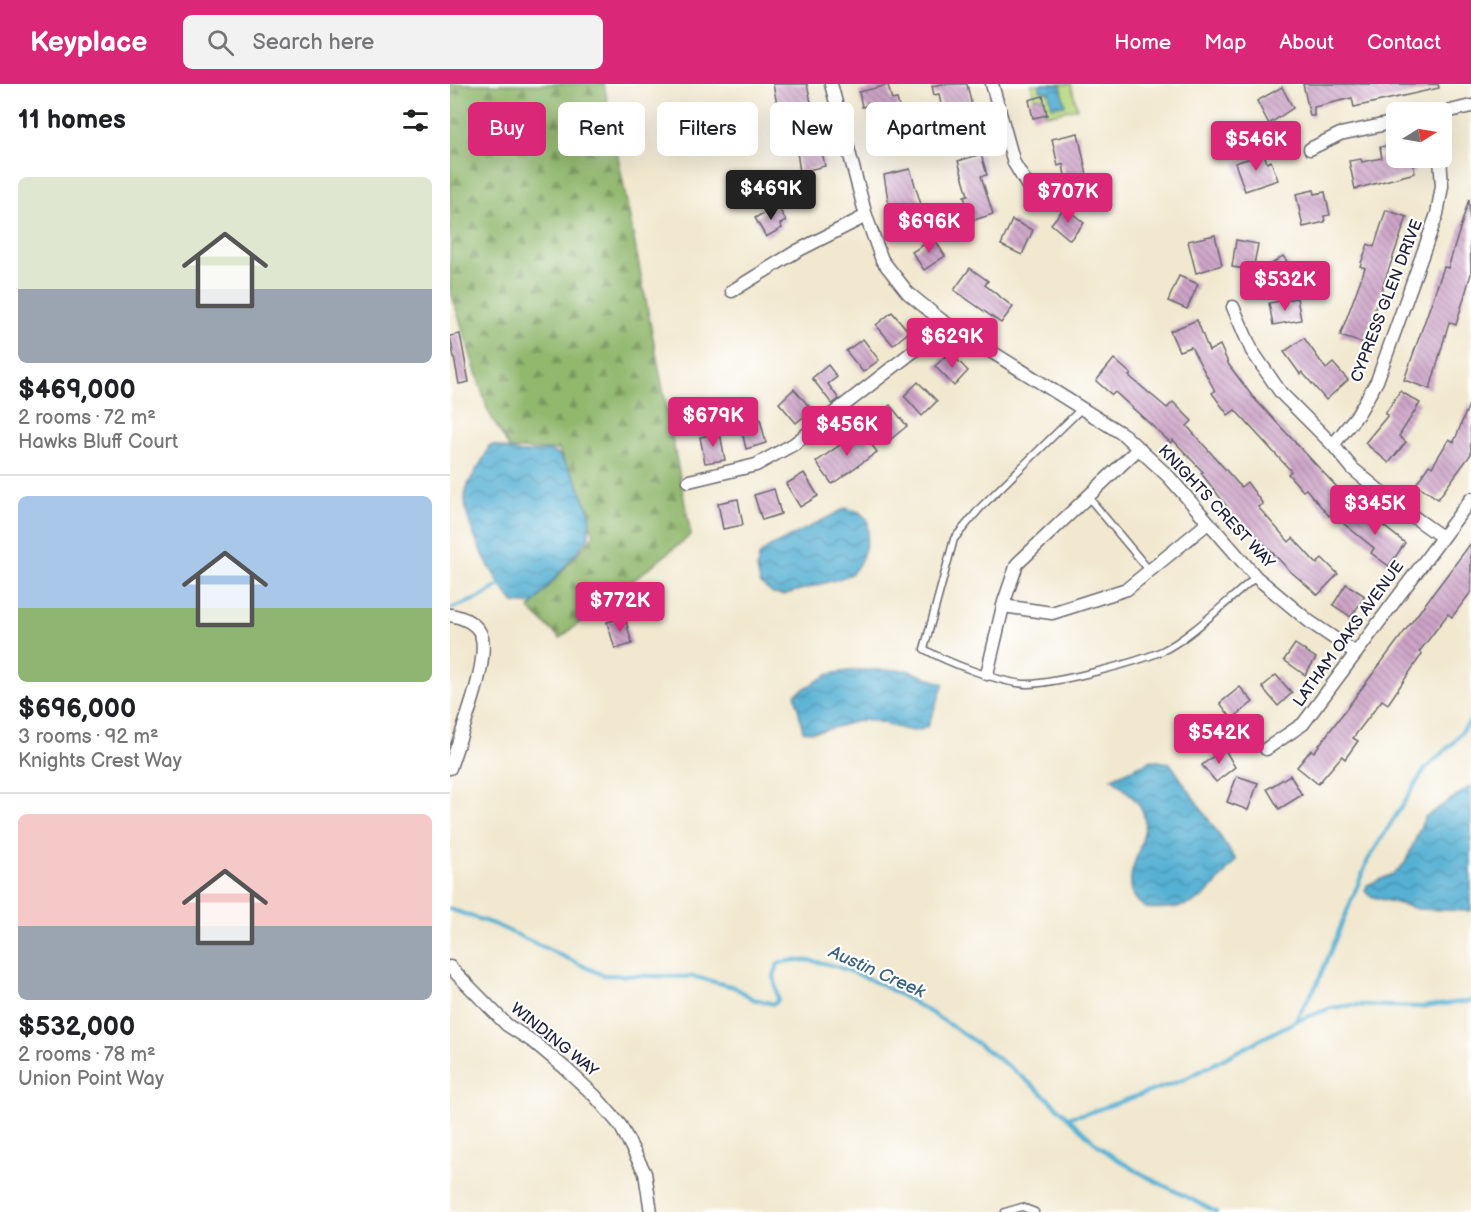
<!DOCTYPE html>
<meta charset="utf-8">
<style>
body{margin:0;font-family:"Balsamiq Sans",sans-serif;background:#f2f2f2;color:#202124;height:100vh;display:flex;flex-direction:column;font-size:22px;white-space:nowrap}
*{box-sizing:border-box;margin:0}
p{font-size:20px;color:#757577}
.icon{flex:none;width:33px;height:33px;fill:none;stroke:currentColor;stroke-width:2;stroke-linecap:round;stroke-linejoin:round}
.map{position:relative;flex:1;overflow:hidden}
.drawer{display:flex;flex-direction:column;background:#fff;width:450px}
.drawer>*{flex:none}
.top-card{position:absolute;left:18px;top:18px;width:570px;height:54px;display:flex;gap:12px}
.needle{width:39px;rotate:79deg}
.tools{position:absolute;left:936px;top:18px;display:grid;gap:12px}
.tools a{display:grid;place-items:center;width:66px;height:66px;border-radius:9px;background:#fff;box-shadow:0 6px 24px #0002;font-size:30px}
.price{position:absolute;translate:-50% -51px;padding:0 14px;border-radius:6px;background:#db2777;color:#fff;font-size:20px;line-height:39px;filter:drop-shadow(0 2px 3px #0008)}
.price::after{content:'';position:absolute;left:50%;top:36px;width:18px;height:14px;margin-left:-9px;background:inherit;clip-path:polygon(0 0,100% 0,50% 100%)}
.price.selected{background:#222;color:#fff}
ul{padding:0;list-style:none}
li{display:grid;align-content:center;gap:12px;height:318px;padding:0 18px}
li+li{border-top:2px solid #e0e0e0}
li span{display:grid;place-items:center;height:186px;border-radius:9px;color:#555}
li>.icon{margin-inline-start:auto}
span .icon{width:108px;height:108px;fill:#fffc;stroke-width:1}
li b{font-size:26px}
h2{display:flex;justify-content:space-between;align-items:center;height:72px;padding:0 18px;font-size:26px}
.chip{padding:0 21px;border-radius:9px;background:#fff;box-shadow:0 6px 24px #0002;font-size:21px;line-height:54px}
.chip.selected{background:#db2777;color:#fff}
header{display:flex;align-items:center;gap:36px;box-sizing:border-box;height:84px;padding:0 30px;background:#db2777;color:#fff}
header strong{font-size:28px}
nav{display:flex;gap:33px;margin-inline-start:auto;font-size:21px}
.search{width:420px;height:54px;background:#f2f2f2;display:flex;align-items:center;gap:15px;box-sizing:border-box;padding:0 21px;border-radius:9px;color:#757577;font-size:22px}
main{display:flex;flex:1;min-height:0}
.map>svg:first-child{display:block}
.green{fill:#b8d880;stroke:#6d7d5e;stroke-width:1.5}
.forest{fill:url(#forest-firs);stroke:#5a6d54;stroke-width:1.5}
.water{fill:url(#water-waves);stroke:#3c6987;stroke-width:1.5}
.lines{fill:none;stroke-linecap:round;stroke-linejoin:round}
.stream{stroke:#55b0d3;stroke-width:4}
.building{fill:url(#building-back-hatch)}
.lane-casing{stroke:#6a676f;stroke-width:9}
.street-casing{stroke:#6a676f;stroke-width:15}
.lane{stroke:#fff;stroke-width:6}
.street{stroke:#fff;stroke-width:12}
.labels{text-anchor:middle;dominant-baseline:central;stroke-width:4.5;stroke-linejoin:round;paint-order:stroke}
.street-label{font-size:16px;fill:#22223b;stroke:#fff}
.water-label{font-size:18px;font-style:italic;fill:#39627f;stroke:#fff}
</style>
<header>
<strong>Keyplace</strong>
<div class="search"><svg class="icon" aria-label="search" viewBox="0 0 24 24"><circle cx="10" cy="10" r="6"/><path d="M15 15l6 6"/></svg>Search here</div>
<nav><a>Home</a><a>Map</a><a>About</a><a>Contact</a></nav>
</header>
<main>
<section class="drawer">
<h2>11 homes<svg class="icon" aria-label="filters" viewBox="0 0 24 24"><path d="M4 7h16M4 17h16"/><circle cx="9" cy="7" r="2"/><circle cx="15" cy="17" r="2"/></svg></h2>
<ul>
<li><span style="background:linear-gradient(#dfe7d0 60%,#9aa5b1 0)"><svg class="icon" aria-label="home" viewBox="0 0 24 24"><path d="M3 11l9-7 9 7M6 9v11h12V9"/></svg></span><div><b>$469,000</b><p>2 rooms · 72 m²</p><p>Hawks Bluff Court</p></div></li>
<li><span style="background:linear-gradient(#a9c7e8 60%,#8fb573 0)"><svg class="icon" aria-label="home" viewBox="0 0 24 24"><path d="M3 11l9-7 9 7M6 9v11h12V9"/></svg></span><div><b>$696,000</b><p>3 rooms · 92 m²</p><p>Knights Crest Way</p></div></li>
<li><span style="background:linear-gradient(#f6c9c9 60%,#9aa5b1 0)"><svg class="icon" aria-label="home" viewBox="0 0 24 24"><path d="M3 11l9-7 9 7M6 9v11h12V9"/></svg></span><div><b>$532,000</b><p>2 rooms · 78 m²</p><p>Union Point Way</p></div></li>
</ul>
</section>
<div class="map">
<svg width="1021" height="1128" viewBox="0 0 1021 1128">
<defs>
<pattern id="forest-firs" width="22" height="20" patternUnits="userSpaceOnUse" patternTransform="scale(1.5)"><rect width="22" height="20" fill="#92b86e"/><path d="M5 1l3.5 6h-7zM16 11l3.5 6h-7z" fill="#77955c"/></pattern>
<pattern id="water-waves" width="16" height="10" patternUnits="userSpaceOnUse" patternTransform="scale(1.5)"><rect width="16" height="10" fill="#55b0d3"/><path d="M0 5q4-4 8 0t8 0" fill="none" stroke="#468fac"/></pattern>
<pattern id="building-back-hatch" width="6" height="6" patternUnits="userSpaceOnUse" patternTransform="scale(1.5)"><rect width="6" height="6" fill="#cda4c7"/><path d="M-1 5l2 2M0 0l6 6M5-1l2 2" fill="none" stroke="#a685a3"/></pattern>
</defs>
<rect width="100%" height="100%" fill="#fff"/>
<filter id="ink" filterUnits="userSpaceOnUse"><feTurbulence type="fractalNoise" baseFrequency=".0167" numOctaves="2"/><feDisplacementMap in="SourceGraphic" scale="12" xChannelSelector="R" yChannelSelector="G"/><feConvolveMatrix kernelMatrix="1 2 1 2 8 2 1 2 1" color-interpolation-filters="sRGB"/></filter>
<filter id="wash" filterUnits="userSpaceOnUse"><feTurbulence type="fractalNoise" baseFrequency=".008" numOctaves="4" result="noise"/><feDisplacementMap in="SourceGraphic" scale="24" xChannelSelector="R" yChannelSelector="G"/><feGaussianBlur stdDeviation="1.35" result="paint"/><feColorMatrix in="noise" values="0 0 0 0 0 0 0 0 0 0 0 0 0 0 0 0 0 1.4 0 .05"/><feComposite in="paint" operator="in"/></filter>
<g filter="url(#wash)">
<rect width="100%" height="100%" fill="#f1e8cf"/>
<!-- green -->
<polygon class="green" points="581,0 621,0 627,24 597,31 593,13 584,14"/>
<!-- forest -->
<polygon class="forest" points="0,0 154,0 241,451 110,554 79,525 144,451 109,366 60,365 38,327 0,205"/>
<!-- water -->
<g class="water">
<polygon points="590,0 611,1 615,21 602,23 599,8 590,6"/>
<path d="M44 361 71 369 97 367 108 370 125 393 140 430 139 453 83 521 64 519C46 499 9 434 16 407 20 390 35 378 39 362Z"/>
<path d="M396 424 409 428 418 436C419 452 414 479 401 490 398 493 343 508 333 511L323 510 310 499 307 484 309 472 318 464Z"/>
<path d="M405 586H457L494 600 478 642C462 655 437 637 419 636 397 636 375 651 353 647L345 610 379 590Z"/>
<path d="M702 676 720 679 786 776C754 814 749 828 695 824 691 820 684 815 683 810 672 783 706 751 691 724 685 713 671 703 662 694Z"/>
<polygon points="1021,702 1021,827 968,825 920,812 915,807 917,801 943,790 955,779 975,733"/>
</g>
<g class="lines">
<!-- stream -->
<g class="stream">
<polyline points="0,525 29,514 53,499"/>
<path d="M0 825 46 841 153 891 245 893 284 903 303 915 324 920 328 916 324 892 328 880C391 854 545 969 594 1011 616 1030 634 1051 658 1069 691 1092 730 1109 766 1128"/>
<polyline points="845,937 867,900 918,776 975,685 1003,659 1021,636"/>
<polyline points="618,1033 638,1029 733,996 844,938 881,924 903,921 971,923 1021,917"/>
</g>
</g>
<g id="blocks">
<!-- building -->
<g class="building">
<polygon points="323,0 357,0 375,82 350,88 345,54 339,55 338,49 333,50"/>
<polygon points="492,0 517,0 527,45 497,53 489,10 484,11 482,2"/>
<polygon points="853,0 988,0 989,4 904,23 902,14 864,23 864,32 860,32"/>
<polygon points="438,1 442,16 447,15 453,39 457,38 460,49 455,51 458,62 425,70 417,22 412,23 409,8"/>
<polygon points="832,3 843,24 819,40 807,17"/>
<polygon points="593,12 597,31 583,34 579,16"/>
<polygon points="628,49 641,110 619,114 613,80 608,82 602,55"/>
<polygon points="945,60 946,74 962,74 965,89 905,105 899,77 911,75 912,78 932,74 930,63"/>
<polygon points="531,70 537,91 531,92 543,130 521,137 514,112 518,111 508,77"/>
<polygon points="814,70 817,79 821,77 828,96 795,107 785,79"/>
<polygon points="460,85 478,143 449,153 440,128 434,91"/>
<polygon points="864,106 865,110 875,108 880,131 874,132 875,138 853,143 846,110"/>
<polygon points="1019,115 1021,190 1006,241 999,238 980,305 954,296 994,183 998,184"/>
<polygon points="327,121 336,137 330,140 332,144 316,153 305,134"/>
<polygon points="615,123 634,139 620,156 601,140"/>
<polygon points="936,126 957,133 913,259 890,252 915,184 910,182 918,160 924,163"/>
<polygon points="562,136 583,146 572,171 551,161"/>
<polygon points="765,151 772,181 746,189 738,157"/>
<polygon points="484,154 495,172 474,186 462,168"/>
<polygon points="786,156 808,160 803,186 782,183"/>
<polygon points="833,172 849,194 829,208 813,186"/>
<polygon points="520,184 538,197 535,201 563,223 551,239 504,206"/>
<polygon points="729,192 748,200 737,225 718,217"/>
<polygon points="847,214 851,236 823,241 819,219"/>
<polygon points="442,228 459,248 443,261 426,241"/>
<polygon points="747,236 759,267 770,261 779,281 802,312 898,415 879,432 856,405 853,407 838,390 841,387 785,326 778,331 762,309 765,307 741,263 729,267 720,247"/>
<polygon points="10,250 19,298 9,300 0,252"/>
<polygon points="854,254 876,285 883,279 898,296 876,316 852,288 850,290 834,268"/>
<polygon points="413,255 429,276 413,288 396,267"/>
<polygon points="500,268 518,287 504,302 485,282"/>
<polygon points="664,275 681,290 679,292 717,324 723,318 742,337 737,342 791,403 797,398 813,420 808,423 839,458 843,454 867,480 872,474 888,490 868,511 840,487 791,436 789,438 751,389 753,388 723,356 721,359 665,308 662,311 646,297"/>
<polygon points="378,281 387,293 378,300 389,315 382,320 362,294"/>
<polygon points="468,298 487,317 472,332 454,312"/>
<polygon points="344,305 362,326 346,339 329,319"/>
<polygon points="950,307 970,319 949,352 956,358 939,379 915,359 938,331 935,330"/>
<polygon points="1020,318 1021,370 988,415 966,400 979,381 982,383 999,355 1004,358"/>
<polygon points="440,321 457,342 441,355 424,334"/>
<polygon points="310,335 316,359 296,365 290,339"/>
<polygon points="411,346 427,368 382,400 366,378"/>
<polygon points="270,349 275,376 255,379 250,353"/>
<polygon points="354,389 368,412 350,423 336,400"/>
<polygon points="324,405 331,430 312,436 304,411"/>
<polygon points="288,415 293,441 273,445 268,419"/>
<polygon points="908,422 955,459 939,482 921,469 924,464 894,440"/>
<polygon points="1021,459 1021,508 1002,533 998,530 969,568 972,570 938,620 932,616 903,654 908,657 895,675 892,672 868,700 847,683 861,666 864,668"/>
<polygon points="896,500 915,512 901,533 883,521"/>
<polygon points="175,533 182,560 165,565 157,538"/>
<polygon points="845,560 866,574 855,591 834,576"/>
<polygon points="826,591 842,609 828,622 812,603"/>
<polygon points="790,603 803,618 782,635 770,619"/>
<polygon points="774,664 785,683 766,698 752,681"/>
<polygon points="840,691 852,711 829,725 817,705"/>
<polygon points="787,692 808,699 798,726 777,718"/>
</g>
</g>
</g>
<g filter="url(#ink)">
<use href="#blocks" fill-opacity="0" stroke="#6a676f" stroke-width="1.5"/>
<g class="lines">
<!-- lane casing -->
<g class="lane-casing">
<g id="lane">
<path d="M631 325 531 423 504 455 474 565C496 578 553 600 578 600 607 599 686 579 712 567 739 555 781 513 806 493"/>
<polyline points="639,414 699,486"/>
<polyline points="555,1128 572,1123 585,1128"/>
</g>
</g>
<!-- street casing -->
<g class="street-casing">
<g id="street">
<polyline points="381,0 416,132 432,176 458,209 491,236 674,351 719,393 806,493 860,538 906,569"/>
<polyline points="542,0 564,79 579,104"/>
<polyline points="992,29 1021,22"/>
<polyline points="860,65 890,50 946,38"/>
<polyline points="282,207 347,167 416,132"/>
<polyline points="783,223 802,267 831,309 883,361 903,385 943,418 992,453"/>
<polyline points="883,361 908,330 927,297 987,130 992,102 990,74"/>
<polyline points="239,397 306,381 344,360 465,266 491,236"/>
<polyline points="553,522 602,529 677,505 758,439"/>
<path d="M0 531C13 533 29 540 32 554 38 585 9 653 0 684"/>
<polyline points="537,590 554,518 567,480 689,364"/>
<polyline points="816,665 853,640 1021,415"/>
<polyline points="0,883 57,941 85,959 115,984 145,1012 170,1041 195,1089 201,1128"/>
</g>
</g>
<!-- lane -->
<use href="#lane" class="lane"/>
<!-- street -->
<use href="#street" class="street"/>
</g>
</g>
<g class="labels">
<!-- street labels -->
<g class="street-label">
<text transform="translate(937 217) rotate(-69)">CYPRESS GLEN DRIVE</text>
<text transform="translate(766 423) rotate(47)">KNIGHTS CREST WAY</text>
<text transform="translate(899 550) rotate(-54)">LATHAM OAKS AVENUE</text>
<text transform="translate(104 956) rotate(39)">WINDING WAY</text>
</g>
<!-- water labels -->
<g class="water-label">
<text transform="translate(427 888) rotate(24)">Austin Creek</text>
</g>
</g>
</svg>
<div class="tools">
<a><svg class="needle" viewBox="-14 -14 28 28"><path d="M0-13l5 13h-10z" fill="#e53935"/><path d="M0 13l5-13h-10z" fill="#757577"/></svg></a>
</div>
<b class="price" style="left:806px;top:88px">$546K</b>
<b class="price selected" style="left:321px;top:137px">$469K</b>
<b class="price" style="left:618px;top:140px">$707K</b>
<b class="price" style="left:479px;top:170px">$696K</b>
<b class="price" style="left:835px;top:228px">$532K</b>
<b class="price" style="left:502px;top:285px">$629K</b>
<b class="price" style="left:263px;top:364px">$679K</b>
<b class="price" style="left:397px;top:373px">$456K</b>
<b class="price" style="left:925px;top:452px">$345K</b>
<b class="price" style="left:170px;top:549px">$772K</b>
<b class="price" style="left:769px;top:681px">$542K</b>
<div class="top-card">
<a class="chip selected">Buy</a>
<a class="chip">Rent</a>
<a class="chip">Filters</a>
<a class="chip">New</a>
<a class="chip">Apartment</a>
</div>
</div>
</main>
